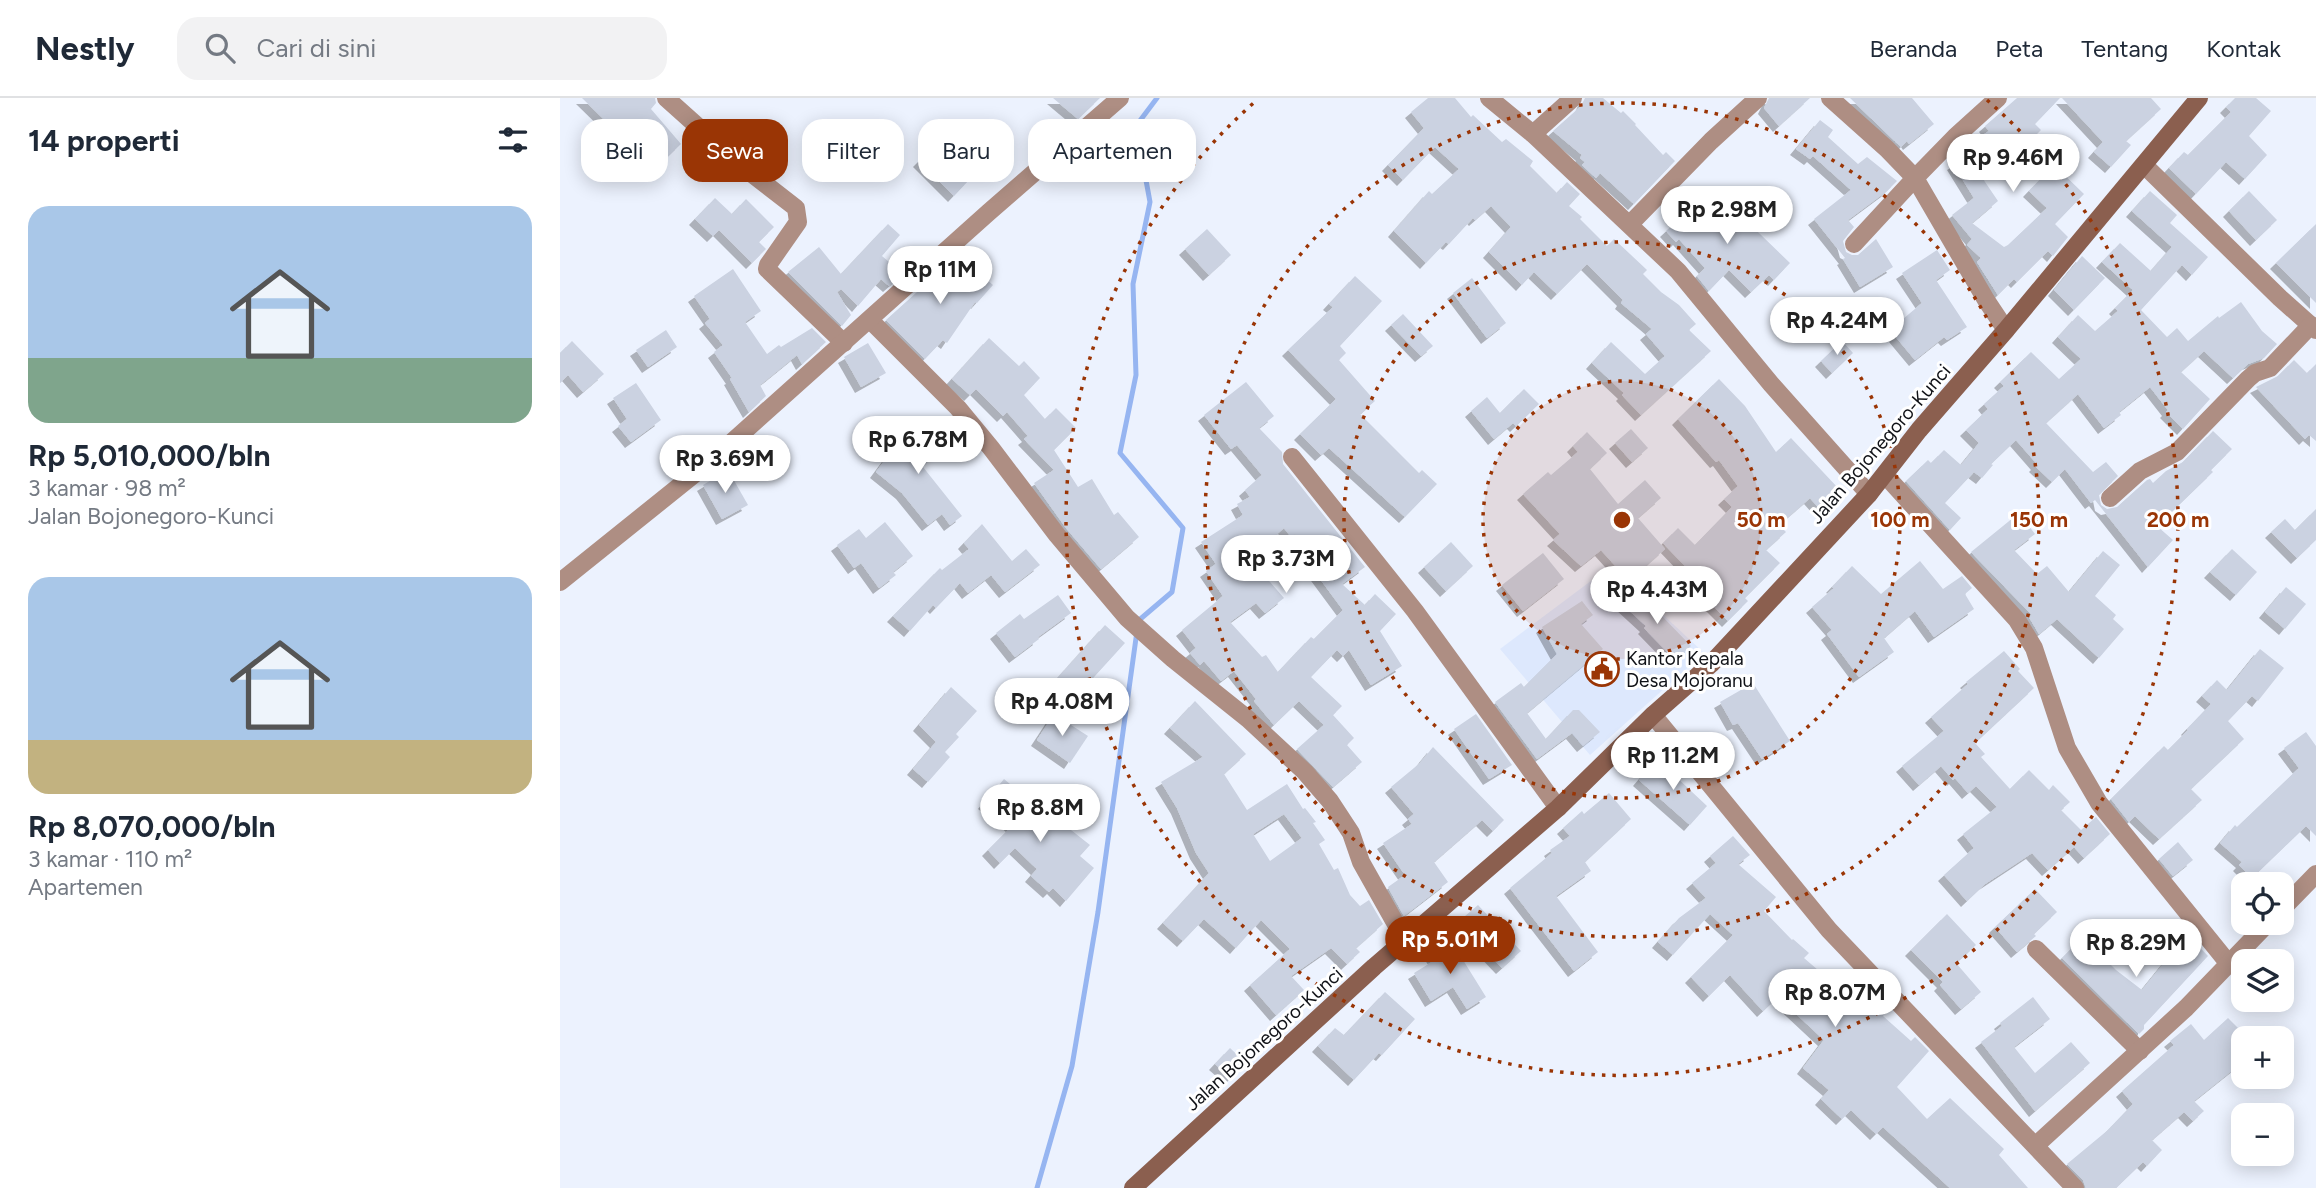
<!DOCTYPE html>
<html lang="id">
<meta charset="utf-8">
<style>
body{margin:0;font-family:Figtree,sans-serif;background:#f2f2f3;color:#1f2937;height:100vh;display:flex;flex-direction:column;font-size:26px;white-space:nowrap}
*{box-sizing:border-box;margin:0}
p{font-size:23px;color:#747a83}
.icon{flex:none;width:38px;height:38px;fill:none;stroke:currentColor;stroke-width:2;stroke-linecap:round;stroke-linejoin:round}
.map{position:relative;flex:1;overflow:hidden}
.drawer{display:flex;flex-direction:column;background:#fff;width:560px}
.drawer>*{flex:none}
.hud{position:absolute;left:21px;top:21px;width:665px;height:63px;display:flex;gap:14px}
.buttons{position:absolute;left:1671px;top:774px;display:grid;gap:14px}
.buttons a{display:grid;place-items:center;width:63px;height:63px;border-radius:14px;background:#fff;box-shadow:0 4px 18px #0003;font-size:35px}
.price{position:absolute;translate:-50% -60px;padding:0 16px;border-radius:24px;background:#fff;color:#222;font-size:23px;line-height:46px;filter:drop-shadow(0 2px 4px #0008)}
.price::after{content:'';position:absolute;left:50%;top:42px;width:21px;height:16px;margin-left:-10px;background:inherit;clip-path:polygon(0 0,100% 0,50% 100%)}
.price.current{background:#9a3505;color:#fff}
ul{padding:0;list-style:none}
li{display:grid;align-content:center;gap:14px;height:371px;padding:0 28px}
li span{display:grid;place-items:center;height:217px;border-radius:21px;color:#555}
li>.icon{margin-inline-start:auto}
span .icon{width:126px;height:126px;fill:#fffc;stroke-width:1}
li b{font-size:30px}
h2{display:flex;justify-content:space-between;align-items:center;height:84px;padding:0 28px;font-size:30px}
.tag{padding:0 24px;border-radius:21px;background:#fff;box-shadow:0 4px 18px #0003;font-size:24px;line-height:63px}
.tag.current{background:#9a3505;color:#fff}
header{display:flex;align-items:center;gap:42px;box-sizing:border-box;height:98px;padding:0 35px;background:#fff;border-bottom:2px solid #e0e1e3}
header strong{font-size:33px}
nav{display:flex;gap:38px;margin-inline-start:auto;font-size:24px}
.search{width:490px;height:63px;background:#f2f2f3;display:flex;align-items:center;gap:18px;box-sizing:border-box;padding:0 24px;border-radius:21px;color:#747a83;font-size:26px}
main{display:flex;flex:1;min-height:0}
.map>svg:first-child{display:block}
.built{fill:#dde8fd}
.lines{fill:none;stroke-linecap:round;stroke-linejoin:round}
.stream{stroke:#96b5f1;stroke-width:5}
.building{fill:#cbd2e1;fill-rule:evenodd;filter:url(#shadow)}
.minor{stroke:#ae8e83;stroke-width:18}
.secondary{stroke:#8b5f4f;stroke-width:18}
.ring{fill:none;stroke:#9a3505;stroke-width:3.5;stroke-dasharray:3.5 7}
.labels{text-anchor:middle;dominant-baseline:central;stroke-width:6;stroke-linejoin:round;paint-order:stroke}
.street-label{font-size:19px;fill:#101217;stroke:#fff}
.poi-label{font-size:19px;fill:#101217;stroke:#fff;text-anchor:start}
.centre{fill:#9a3505;stroke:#fff;stroke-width:3.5}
.ring-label{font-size:21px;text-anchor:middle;font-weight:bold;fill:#9a3505;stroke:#fff;stroke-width:6;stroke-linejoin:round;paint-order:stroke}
</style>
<header>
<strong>Nestly</strong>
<div class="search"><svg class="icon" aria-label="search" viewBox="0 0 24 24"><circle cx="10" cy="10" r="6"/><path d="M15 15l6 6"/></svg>Cari di sini</div>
<nav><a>Beranda</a><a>Peta</a><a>Tentang</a><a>Kontak</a></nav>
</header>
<main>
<section class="drawer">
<h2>14 properti<svg class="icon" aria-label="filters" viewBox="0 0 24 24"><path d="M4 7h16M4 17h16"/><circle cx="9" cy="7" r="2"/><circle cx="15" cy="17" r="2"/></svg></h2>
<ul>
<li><span style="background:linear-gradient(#a9c7e8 70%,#7fa58c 0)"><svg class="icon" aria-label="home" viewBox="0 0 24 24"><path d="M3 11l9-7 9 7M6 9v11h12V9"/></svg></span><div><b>Rp 5,010,000/bln</b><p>3 kamar · 98 m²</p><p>Jalan Bojonegoro-Kunci</p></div></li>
<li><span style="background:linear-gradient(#a9c7e8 75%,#c2b280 0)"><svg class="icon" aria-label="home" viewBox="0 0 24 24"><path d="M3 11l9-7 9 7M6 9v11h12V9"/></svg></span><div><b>Rp 8,070,000/bln</b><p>3 kamar · 110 m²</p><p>Apartemen</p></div></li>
</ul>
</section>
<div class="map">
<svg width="1756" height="1090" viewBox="0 0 1756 1090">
<defs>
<filter id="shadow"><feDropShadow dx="-6" dy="6" stdDeviation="0" flood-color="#0004"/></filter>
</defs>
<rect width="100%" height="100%" fill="#ecf2fe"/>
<!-- built -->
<polygon class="built" points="1051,468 1144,555 1030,657 940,551"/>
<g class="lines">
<!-- stream -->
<g class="stream">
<polyline points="578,523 612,494 623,430 560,355 576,277 573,186 590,104 576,28 597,0"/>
<polyline points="477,1090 512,968 538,814 577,533"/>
</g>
</g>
<!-- building -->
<g class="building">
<polygon points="22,0 95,0 96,5 91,11 121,46 93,73 63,46 66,43"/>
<polygon points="493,0 540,0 518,21"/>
<polygon points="868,0 895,0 911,19 913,17 942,44 946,41 973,63 970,68 997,95 1007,84 1020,96 1009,108 1022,119 1020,121 1047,148 1054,141 1070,156 1087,172 1083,176 1101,194 1119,207 1136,226 1129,232 1151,253 1081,317 1062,297 1064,295 1032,265 1051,244 1085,276 1105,258 1086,236 1092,231 1061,205 1063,202 1027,166 997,196 974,174 962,187 929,154 951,129 931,108 915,122 913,120 889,146 886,144 866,165 834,133 869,93 872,96 899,71 875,49 843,82 828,67 864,30 851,14"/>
<polygon points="1025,0 1043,0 1061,15 1063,13 1076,26 1075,27 1103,57 1106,54 1115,63 1074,106 1040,75 1036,80 1022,67 1025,64 1020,60 1022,57 993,33 1021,8"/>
<polygon points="1209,0 1250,0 1219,28 1204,10"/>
<polygon points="1290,0 1352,0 1374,26 1349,46 1347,43 1341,49"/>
<polygon points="1457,0 1500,0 1475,26 1481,32 1467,46 1470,50 1455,62 1454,61 1423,81 1438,103 1412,125 1444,149 1448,147 1487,110 1469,93 1494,67 1524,96 1495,126 1508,139 1493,158 1488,153 1457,184 1454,181 1438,197 1417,164 1421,160 1407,147 1412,141 1392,117 1414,100 1393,66 1412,55 1407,48 1429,33 1425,28"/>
<polygon points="1502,0 1591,0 1601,11 1566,43 1571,47 1551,69 1534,54 1543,44"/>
<polygon points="1675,0 1696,0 1711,13 1689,38 1707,57 1685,81 1666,64 1636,96 1609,70 1624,54 1628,57 1671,14 1666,9"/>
<polygon points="1260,22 1273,32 1268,39 1298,66 1307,59 1337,83 1327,93 1288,122 1294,129 1283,143 1286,154 1292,157 1298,157 1316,141 1333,169 1300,189 1283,161 1285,160 1254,121 1291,92 1253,58 1250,61 1236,51"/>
<polygon points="376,46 410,81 394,98 359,63"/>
<polygon points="1590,93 1617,117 1610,125 1648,159 1632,177 1622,167 1581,212 1607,239 1617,230 1628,243 1658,218 1659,220 1681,204 1702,233 1717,246 1704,260 1688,266 1673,280 1644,253 1621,274 1650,301 1623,331 1606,314 1608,312 1590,289 1559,314 1561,317 1544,330 1518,296 1486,325 1533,374 1546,364 1558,378 1539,397 1541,407 1547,411 1557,409 1587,382 1590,381 1593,385 1606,373 1623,364 1653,333 1672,351 1651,372 1653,374 1597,428 1613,442 1588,469 1535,402 1531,405 1505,371 1492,384 1475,368 1477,366 1456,342 1431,366 1433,367 1422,380 1414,374 1385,405 1401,420 1390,432 1346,383 1368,362 1371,365 1384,352 1401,367 1419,345 1406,332 1428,311 1424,306 1444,288 1440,284 1471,254 1499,281 1521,261 1498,239 1518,217 1535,233 1558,213 1555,210 1573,192 1542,164 1560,145 1591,173 1612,149 1572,113"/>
<polygon points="1689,93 1717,122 1696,142 1669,113"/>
<polygon points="1144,98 1160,115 1169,106 1230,165 1214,182 1209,177 1191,194 1169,172 1149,193 1137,178 1145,170 1119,141 1116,144 1106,133"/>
<polygon points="155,100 172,116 186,101 214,129 199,144 206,151 192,165 159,132 153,138 135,121"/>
<polygon points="328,126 340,137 322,158 343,176 329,188 321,181 298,208 281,191 277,194 291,217 282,228 228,174 259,149 281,176"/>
<polygon points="1756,126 1756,205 1716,165"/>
<polygon points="647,131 671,157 649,177 625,151"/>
<polygon points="1377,152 1390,172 1376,182 1407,229 1387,242 1384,239 1355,262 1330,232 1362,205 1342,175"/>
<polygon points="398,157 433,187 417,205 415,204 387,245 383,242 365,261 326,222"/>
<polygon points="1522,158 1545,180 1514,212 1494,192"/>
<polygon points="173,171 201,213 185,224 207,256 219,247 221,249 252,230 266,244 242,266 237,257 200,287 206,298 189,314 170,281 172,280 154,254 163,247 145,225 150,221 134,198"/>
<polygon points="795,178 822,203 780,248 786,255 779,262 815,303 800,316 859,375 862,372 877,386 845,419 769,350 761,357 740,336 776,301 728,252 773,209 769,206"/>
<polygon points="912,180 946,225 927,240 893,195"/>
<polygon points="843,216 873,248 861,258 831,227"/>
<polygon points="106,232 117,249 88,269 76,252"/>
<polygon points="429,240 459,268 464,263 480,280 464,297 485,321 496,310 516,330 494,352 518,389 532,381 554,417 558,414 579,439 541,471 506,430 474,385 494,372 464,341 468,338 447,314 443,318 416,291 410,297 392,281"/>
<polygon points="12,243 44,276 23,294 8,277 0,285 0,255"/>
<polygon points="1282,243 1293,255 1272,275 1261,263"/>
<polygon points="308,245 326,275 301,289 284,259"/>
<polygon points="1734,262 1747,275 1756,266 1756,343 1749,337 1745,341 1696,289 1718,278"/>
<polygon points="1159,281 1185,308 1216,354 1231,340 1279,391 1258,409 1250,400 1219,427 1226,434 1206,452 1220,465 1185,500 1188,503 1168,523 1143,498 1148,492 1103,445 1118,430 1135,447 1172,409 1164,401 1178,388 1159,362 1156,364 1118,321"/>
<path d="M686 284 714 318 699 330 722 354 723 366 805 469 782 486 805 507 815 496 836 516 820 533 842 568 811 587 789 552 783 558 777 552 751 579 782 608 773 617 794 640 787 647 802 664 773 689 737 651 764 627 739 603 714 627 694 603 696 601 674 573 661 583 644 563 640 567 630 555 636 550 622 532 663 498 646 473 656 466 641 444 683 417 677 406 690 399 685 392 702 377 677 347 671 351 644 317ZM724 430 731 439 735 436 755 460 752 456 746 462 783 512 754 541 751 539 718 574 706 557 702 559 670 524 696 505 705 515 724 500 689 460Z"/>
<polygon points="76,285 101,322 71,344 58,328 67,321 53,300"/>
<polygon points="964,291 979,306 956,328 953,325 934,341 911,313 927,299 940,315"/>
<polygon points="368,330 385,345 363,369 402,418 390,427 382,416 368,427 342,395 316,374 333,351 332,350 345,334 356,342"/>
<polygon points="1071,331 1088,350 1072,364 1055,345"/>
<polygon points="1027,334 1047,355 1030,371 1058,406 1085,382 1101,400 1078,420 1105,451 1069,483 1041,452 1021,468 993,442 1000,436 963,396 988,374 991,377 1018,354 1013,348"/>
<polygon points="168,372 188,407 162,421 143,387"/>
<polygon points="1756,411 1756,442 1737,460 1711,434 1725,421 1735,432"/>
<polygon points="1459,415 1475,436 1454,452 1477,476 1487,468 1509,494 1543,453 1560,467 1535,498 1556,517 1553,521 1564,531 1539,560 1497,521 1479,536 1469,519 1472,517 1411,454"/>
<polygon points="325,424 353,458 333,474 336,477 319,490 301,465 294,470 277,447 299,431 306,440"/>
<polygon points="422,426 452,463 466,451 480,467 445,494 431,477 408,495 400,485 376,510 373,507 350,533 333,518 380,470 382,472 409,451 404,445"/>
<polygon points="891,444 913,468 886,493 864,469"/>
<polygon points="1672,451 1697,474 1676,497 1650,474"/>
<polygon points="983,455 1004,481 963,513 942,487"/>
<polygon points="1360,463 1383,491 1402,478 1412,490 1405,496 1414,511 1374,539 1355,513 1324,540 1334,554 1299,579 1267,536 1272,532 1252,509 1274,490 1272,489 1292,468 1321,496"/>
<polygon points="1726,489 1746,506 1725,531 1705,514"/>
<polygon points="1073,493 1100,516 1131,548 1115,562 1084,530 1086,528 1062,506"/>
<polygon points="498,497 511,515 478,539 479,541 455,559 436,535 460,516 464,521"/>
<polygon points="1022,503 1033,517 1021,526 1043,551 967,615 986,641 1013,612 1019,612 1040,634 1023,648 1012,635 977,661 935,604 961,585 964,589 997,556 982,529"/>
<polygon points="545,527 565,545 514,601 495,583"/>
<polygon points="1700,551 1724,570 1698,603 1692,598 1668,623 1684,641 1631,691 1642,702 1599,741 1575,718 1569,724 1551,701 1604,648 1608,652 1628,632 1627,631 1651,606 1642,598 1657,582 1667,592"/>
<polygon points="1444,553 1460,571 1458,573 1474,590 1415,645 1425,656 1421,659 1450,691 1469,672 1489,692 1493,687 1510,704 1501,712 1521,732 1536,719 1550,736 1524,760 1514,749 1488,772 1472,755 1425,786 1407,803 1384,777 1414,750 1403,736 1437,709 1416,688 1408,695 1395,680 1393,682 1381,668 1359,687 1342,668 1384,633 1371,619 1408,586 1406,584"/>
<polygon points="1193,585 1230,643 1202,661 1178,625 1173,627 1160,604"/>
<polygon points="391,589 417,613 396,636 399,639 385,654 390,659 368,684 353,671 376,644 359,627"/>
<path d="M635 603 686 656 664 676 687 712 727 686 743 711 745 710 756 724 753 725 765 742 759 746 774 772 778 770 790 797 800 808 809 802 823 826 796 850 800 854 787 866 771 850 731 878 744 892 716 917 690 887 730 851 701 822 676 850 644 821 623 843 603 825 649 775 636 755 617 710 601 684 643 659 610 630ZM724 716 742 740 710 763 693 736Z"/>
<polygon points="494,616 528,638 510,665 477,642"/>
<polygon points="916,616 952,667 929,681 894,631"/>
<polygon points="1746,634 1756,648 1756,738 1746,728 1692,780 1679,767 1682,764 1660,745 1675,727 1677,729 1739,670 1724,650"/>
<polygon points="873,649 944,722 933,733 922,722 874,764 888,784 844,818 828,789 845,777 823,745 852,726 848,721 854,716 831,689 860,665"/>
<polygon points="1097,661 1147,708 1130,727 1079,682"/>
<polygon points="444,681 468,701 461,711 480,730 492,717 530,747 520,758 534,770 506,803 493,790 489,794 471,778 477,771 455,750 440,765 428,752 452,728 424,705"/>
<polygon points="1049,695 1071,721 1025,764 1031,773 996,798 1038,854 1014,873 950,790 992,755 990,752 1010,738 1003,730 1022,713 1024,716"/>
<polygon points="1173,738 1190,757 1178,766 1216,799 1204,813 1232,842 1233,841 1249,855 1244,860 1279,890 1282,887 1303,904 1307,900 1325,915 1323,918 1351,943 1355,939 1369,953 1337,989 1367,1021 1390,1000 1444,1051 1439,1057 1468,1090 1390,1090 1323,1029 1316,1036 1291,1012 1282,1021 1261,1001 1269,992 1243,970 1264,942 1218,899 1203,913 1170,877 1149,898 1131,879 1173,837 1150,816 1113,857 1098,844 1119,820 1146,800 1132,785 1156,765 1150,758"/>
<polygon points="1618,744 1633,762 1613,778 1599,761"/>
<polygon points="1475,791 1497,814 1474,836 1476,838 1457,854 1435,829"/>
<polygon points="918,807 961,853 942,870 898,824"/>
<polygon points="1387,816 1416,847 1396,865 1421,894 1401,911 1380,887 1383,884 1351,852"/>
<polygon points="1624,833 1648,858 1584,927 1584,931 1579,936 1502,860 1523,839 1556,872 1582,892 1612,855 1608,851"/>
<polygon points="890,841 926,899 907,911 893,889 871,903 854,875 875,862 870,855"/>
<polygon points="825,894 855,921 822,957 819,955 794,982 758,948 775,930 784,937"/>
<polygon points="1473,899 1490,921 1454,949 1475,975 1511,944 1530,965 1475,1013 1421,944 1442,928 1440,925"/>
<polygon points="1668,920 1684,936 1684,963 1634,1003 1644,1013 1633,1023 1624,1014 1592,1042 1602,1052 1587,1068 1583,1064 1556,1090 1526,1090 1523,1082 1507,1066 1548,1032 1573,1006 1562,993 1614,947 1610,943 1631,926 1644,942"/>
<polygon points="670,950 686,965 671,980 655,966"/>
</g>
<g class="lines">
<!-- minor -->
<g class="minor">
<polyline points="106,0 183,69 236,110 238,124 208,167 207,171 284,245"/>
<polyline points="929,0 973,36 1118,173 1211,286 1309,396"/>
<polyline points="1270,0 1327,51 1355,80 1395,39 1438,0"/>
<polyline points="973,36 1013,0"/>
<polyline points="1584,67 1720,200 1756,232"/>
<polyline points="1070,126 1151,43 1198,0"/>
<polyline points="1294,146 1355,80 1426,202 1446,232"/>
<polyline points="310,222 398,310 431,350 497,437 567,520 613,561 688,621 745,674 770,703 791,735 801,764 846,844"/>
<polyline points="732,359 855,513 998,710"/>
<polyline points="1325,377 1457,522 1474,550 1507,650 1539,705 1669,866"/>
<polyline points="1550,400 1580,373 1617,354 1688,281 1695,275 1710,270 1751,227"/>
<polyline points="0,484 152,362 429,114 560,0"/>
<polyline points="1093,617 1269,832 1515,1090"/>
<polyline points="1722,811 1756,776"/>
<polyline points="1476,851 1580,953"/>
<polyline points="1476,1047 1626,910 1709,824"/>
</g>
<!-- secondary -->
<polyline class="secondary" points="573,1090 814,869 998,710 1093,617 1151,566 1309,396 1359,332 1446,232 1639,0"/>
</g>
<!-- distance rings -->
<circle cx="1062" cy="422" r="139" fill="#9a3505" fill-opacity=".12"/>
<g class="ring">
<circle cx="1062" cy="422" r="139"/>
<circle cx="1062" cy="422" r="278"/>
<circle cx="1062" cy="422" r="417"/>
<path d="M1427 2A556 556 0 1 1 697 2"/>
</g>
<!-- icons -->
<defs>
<g id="civic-ring" transform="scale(1.75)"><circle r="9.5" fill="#fff" stroke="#9a3505" stroke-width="1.5"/><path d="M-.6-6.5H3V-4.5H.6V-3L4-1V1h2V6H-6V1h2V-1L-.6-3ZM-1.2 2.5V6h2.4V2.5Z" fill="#9a3505"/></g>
</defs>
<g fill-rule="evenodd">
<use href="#civic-ring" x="1042" y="571"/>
</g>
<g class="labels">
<!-- street labels -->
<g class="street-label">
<text transform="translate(1320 346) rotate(-49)">Jalan Bojonegoro-Kunci</text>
<text transform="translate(704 941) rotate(-42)">Jalan Bojonegoro-Kunci</text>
</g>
<!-- poi labels -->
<g class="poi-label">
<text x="1066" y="560">Kantor Kepala<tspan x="1066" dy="22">Desa Mojoranu</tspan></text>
</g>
</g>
<circle cx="1062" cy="422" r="10" class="centre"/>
<g class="ring-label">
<text x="1201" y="429">50 m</text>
<text x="1340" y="429">100 m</text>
<text x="1479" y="429">150 m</text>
<text x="1618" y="429">200 m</text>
</g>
</svg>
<div class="buttons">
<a><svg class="icon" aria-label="locate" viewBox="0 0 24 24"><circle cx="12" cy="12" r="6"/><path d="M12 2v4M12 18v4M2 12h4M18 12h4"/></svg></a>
<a><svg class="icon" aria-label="layers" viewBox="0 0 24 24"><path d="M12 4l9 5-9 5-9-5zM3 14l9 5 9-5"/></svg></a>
<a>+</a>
<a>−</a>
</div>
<b class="price" style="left:1453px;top:96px">Rp 9.46M</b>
<b class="price" style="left:1167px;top:148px">Rp 2.98M</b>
<b class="price" style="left:380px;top:208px">Rp 11M</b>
<b class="price" style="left:1277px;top:259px">Rp 4.24M</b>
<b class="price" style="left:358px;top:378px">Rp 6.78M</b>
<b class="price" style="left:165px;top:397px">Rp 3.69M</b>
<b class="price" style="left:726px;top:497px">Rp 3.73M</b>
<b class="price" style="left:1097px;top:528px">Rp 4.43M</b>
<b class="price" style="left:502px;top:640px">Rp 4.08M</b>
<b class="price" style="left:1113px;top:694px">Rp 11.2M</b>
<b class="price" style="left:480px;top:746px">Rp 8.8M</b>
<b class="price current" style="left:890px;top:878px">Rp 5.01M</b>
<b class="price" style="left:1576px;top:881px">Rp 8.29M</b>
<b class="price" style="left:1275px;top:931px">Rp 8.07M</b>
<div class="hud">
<a class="tag">Beli</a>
<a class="tag current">Sewa</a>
<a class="tag">Filter</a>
<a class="tag">Baru</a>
<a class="tag">Apartemen</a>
</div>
</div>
</main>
